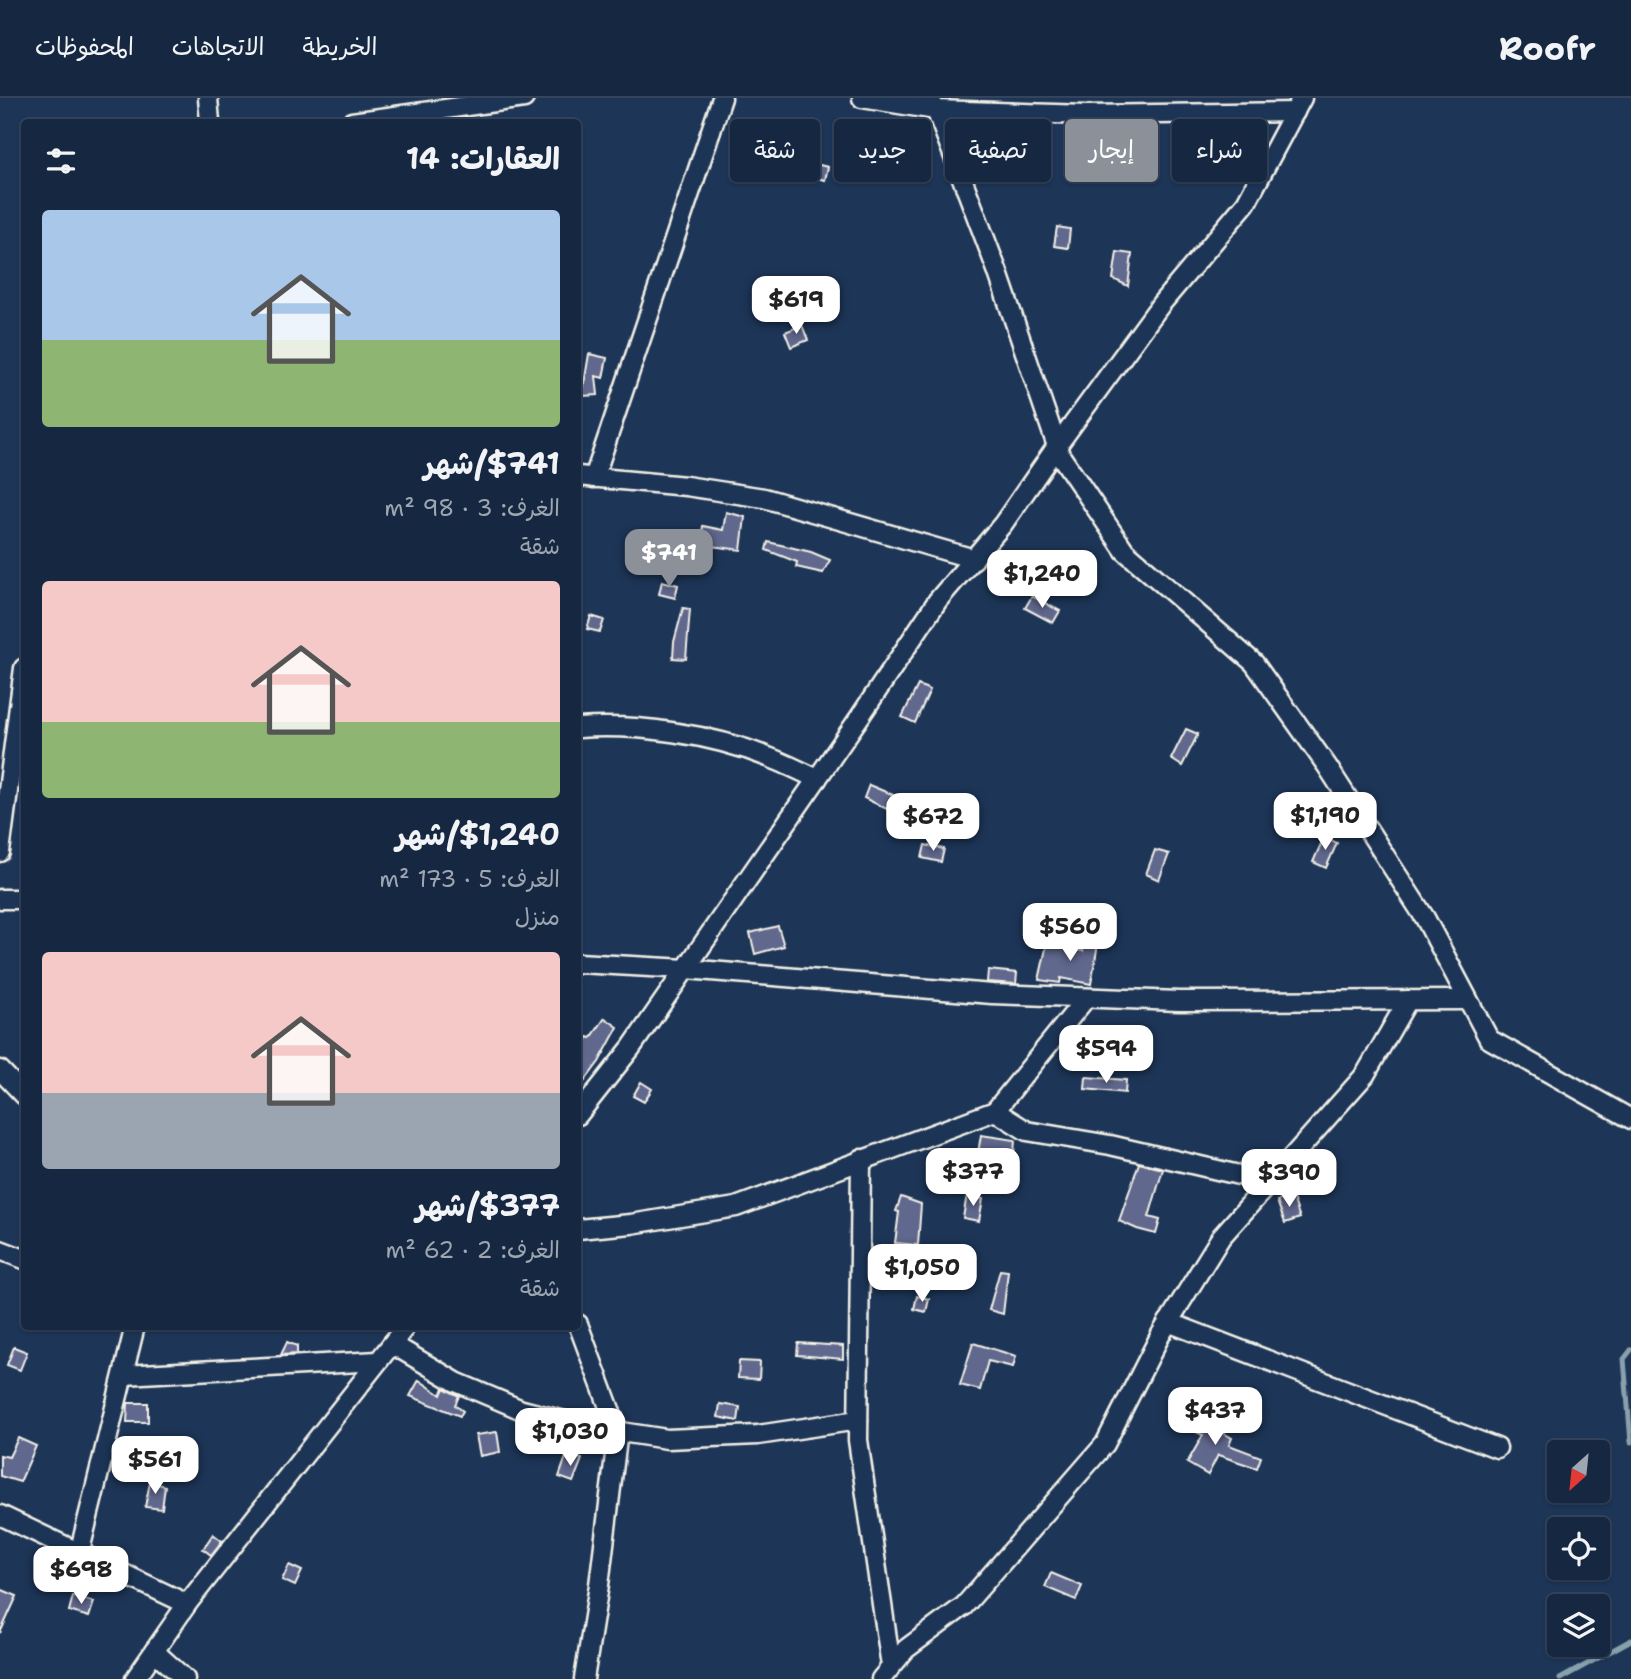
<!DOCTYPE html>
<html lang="ar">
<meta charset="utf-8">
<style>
body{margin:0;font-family:"Shantell Sans","Playpen Sans Arabic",sans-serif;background:#1f3048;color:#f1f3f6;direction:rtl;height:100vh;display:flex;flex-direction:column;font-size:26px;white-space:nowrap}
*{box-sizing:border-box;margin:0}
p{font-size:23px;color:#9ea6b1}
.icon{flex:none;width:38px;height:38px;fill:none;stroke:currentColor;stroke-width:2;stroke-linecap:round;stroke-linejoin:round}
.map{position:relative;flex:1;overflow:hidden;direction:ltr}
.drawer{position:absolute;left:21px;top:21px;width:560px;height:1211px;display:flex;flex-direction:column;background:#162841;border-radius:7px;box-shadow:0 2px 5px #0004,0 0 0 2px #35445a;direction:rtl}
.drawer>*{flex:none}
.hud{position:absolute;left:602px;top:21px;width:665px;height:63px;direction:rtl;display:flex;gap:14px}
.needle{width:46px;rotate:207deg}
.tools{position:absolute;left:1547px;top:1342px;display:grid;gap:14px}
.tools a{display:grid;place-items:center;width:63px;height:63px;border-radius:7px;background:#162841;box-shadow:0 2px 5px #0004,0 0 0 2px #35445a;font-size:35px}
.price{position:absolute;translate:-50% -60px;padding:0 16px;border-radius:14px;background:#fff;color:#222;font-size:23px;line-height:46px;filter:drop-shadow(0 2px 4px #0008)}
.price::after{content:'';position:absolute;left:50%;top:42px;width:21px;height:16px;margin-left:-10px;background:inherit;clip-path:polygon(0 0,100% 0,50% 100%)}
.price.selected{background:#8c9099;color:#fff}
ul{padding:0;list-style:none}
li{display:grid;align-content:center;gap:14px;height:371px;padding:0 21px}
li span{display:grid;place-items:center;height:217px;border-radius:7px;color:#555}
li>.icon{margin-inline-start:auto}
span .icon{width:126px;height:126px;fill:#fffc;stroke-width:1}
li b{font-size:30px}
h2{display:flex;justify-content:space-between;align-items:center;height:84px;padding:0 21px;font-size:30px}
.tag{padding:0 24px;border-radius:7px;background:#162841;box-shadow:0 2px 5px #0004,0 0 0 2px #35445a;font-size:24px;line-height:63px}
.tag.selected{background:#8c9099;color:#fff}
header{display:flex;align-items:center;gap:42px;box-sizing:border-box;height:98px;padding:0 35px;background:#162841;border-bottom:2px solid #35445a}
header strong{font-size:33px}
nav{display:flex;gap:38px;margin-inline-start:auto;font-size:24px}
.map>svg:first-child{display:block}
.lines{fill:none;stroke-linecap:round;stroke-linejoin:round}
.stream{stroke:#88a1ad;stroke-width:5}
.building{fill:#61678e;stroke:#f4f1e8;stroke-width:2}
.street-casing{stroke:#f4f1e8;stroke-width:23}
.street{stroke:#1d3557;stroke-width:18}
</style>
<header>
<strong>Roofr</strong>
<nav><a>الخريطة</a><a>الاتجاهات</a><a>المحفوظات</a></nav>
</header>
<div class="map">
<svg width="1631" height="1581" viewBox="0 0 1631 1581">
<rect width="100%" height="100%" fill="#1d3557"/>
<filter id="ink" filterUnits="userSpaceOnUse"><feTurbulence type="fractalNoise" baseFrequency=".0143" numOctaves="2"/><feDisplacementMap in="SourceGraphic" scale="14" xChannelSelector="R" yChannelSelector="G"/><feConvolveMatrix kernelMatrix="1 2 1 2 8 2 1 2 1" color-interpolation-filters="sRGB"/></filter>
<g filter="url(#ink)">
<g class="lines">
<!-- stream -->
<g class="stream">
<polyline points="1631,1252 1624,1261 1631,1344"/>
<polyline points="1560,1581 1631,1542"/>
</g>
</g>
<!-- building -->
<g class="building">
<polygon points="807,64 828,69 825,82 804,77"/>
<polygon points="1057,129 1070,131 1068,150 1054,148"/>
<polygon points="1117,154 1132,156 1128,188 1113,181"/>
<polygon points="802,227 808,242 791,249 785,234"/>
<polygon points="589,256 607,260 603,280 596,278 598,297 582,298"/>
<polygon points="726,414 745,419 741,452 711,448 711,452 696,450 696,458 679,457 681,433 702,435 703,428 723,432"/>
<polygon points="768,444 811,454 830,462 823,475 796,469 797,464 766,452"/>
<polygon points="662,483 678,487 675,500 659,496"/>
<polygon points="1032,498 1060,513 1053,525 1025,510"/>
<polygon points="683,510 690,511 686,561 673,560 674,544"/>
<polygon points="591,518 604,522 600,534 587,531"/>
<polygon points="918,587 930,592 915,625 902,619"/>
<polygon points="1186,631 1198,636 1182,668 1171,661"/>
<polygon points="869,687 898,699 891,713 864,700"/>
<polygon points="911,710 930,719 924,731 906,722"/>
<polygon points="1324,739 1337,745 1326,770 1313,764"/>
<polygon points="925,747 944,751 941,764 922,760"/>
<polygon points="1155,752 1169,756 1159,782 1146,776"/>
<polygon points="778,828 784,848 755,856 750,835"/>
<polygon points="1086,837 1099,840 1091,886 1061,880 1060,885 1039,882 1047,846 1083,853"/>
<polygon points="988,872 1017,875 1016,886 987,884"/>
<polygon points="605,920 618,929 599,964 578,992 578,959 588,939 591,940"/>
<polygon points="1086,979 1126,982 1125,995 1085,991"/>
<polygon points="641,984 652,991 644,1004 633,998"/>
<polygon points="981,1037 1015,1042 1012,1084 997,1084 997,1058 978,1055"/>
<polygon points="1139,1065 1163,1071 1149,1119 1160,1122 1156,1136 1137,1131 1119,1123"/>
<polygon points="967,1096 983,1101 979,1123 963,1120"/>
<polygon points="1292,1097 1300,1120 1285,1125 1277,1103"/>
<polygon points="901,1099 921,1106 918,1147 895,1145 899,1114 896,1113"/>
<polygon points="873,1153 887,1154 885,1182 871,1182"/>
<polygon points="1000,1172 1008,1173 1003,1216 989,1212"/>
<polygon points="917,1198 929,1201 926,1214 914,1211"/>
<polygon points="287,1244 297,1248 297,1256 281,1257"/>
<polygon points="798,1245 843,1248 843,1261 797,1257"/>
<polygon points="973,1245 1016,1258 1013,1269 988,1263 980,1292 960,1287"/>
<polygon points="14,1249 27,1254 20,1272 7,1267"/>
<polygon points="739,1263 760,1264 759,1281 738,1280"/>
<polygon points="419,1282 441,1297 444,1290 459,1298 455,1307 463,1313 460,1318 410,1298"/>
<polygon points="128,1305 148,1305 148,1324 127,1324"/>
<polygon points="720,1306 740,1309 738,1323 718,1319"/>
<polygon points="1190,1316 1209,1325 1207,1330 1209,1327 1232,1340 1229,1347 1261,1359 1257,1370 1218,1357 1208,1377 1187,1365 1203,1337 1184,1328"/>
<polygon points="497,1334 500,1354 480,1358 476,1337"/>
<polygon points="18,1340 36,1348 20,1384 0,1378 0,1357 9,1359"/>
<polygon points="567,1356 582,1361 573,1384 559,1379"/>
<polygon points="150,1384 165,1388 162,1411 145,1409"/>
<polygon points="213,1436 222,1443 211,1457 203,1451"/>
<polygon points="289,1467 302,1473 295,1488 282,1482"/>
<polygon points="1051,1475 1082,1488 1076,1502 1045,1489"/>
<polygon points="0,1491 17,1498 0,1535"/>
<polygon points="73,1498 94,1504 89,1519 69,1513"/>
</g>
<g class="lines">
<!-- street casing -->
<g class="street-casing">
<g id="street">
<polyline points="208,0 210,24"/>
<polyline points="862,0 936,12 1086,17 1295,14"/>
<polyline points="929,0 936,12 997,172 1060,357 1125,453 1254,565 1327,668 1425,820 1489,941 1631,1021"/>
<polyline points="352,24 524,0"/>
<polyline points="578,378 686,388 764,400 974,461"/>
<polyline points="594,380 722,0"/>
<path d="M578 630C638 626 711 636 768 659 784 665 801 673 817 681"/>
<polyline points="0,754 24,570"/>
<polyline points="0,801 24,801"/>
<polyline points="578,865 686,871 992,896 1179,903 1468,902"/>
<polyline points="0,972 24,997"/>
<polyline points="995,1013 1027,1033 1110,1047 1269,1084"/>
<polyline points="578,1017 631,950 859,620 938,502 1003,426 1057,348 1161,206 1246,105 1302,0"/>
<polyline points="861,1061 858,1342 891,1568"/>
<polyline points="578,1131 631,1126 736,1109 995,1013 1086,900"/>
<polyline points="0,1152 24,1161"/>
<polyline points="1168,1224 1497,1350"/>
<polyline points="578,1226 618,1333 599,1487 584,1581"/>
<polyline points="392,1246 456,1284 522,1312 588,1329 667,1341 758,1337 858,1322"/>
<polyline points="124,1277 378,1263"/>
<polyline points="0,1417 187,1506"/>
<polyline points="79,1456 135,1228"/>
<polyline points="154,1553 185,1581"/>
<polyline points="135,1581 187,1506 406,1228"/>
<polyline points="881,1581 906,1551 964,1508 1105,1346 1161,1236 1221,1139 1365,977 1408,902"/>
</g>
</g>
<!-- street -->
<use href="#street" class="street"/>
</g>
</g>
</svg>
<div class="tools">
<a><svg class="needle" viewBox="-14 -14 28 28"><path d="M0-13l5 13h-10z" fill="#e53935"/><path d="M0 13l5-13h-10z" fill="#9ea6b1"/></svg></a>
<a><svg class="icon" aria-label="locate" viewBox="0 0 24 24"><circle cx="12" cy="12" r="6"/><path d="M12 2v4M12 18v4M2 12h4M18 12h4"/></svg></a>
<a><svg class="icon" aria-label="layers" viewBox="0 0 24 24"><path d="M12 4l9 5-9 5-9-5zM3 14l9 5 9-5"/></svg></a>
</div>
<b class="price" style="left:796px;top:238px">$619</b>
<b class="price selected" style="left:669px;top:491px">$741</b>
<b class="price" style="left:1042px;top:512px">$1,240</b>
<b class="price" style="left:1325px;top:754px">$1,190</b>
<b class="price" style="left:933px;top:755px">$672</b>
<b class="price" style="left:1070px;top:865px">$560</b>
<b class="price" style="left:1106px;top:987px">$594</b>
<b class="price" style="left:973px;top:1110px">$377</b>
<b class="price" style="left:1289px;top:1111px">$390</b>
<b class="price" style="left:922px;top:1206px">$1,050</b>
<b class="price" style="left:1215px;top:1349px">$437</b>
<b class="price" style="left:570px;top:1370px">$1,030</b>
<b class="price" style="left:155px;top:1398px">$561</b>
<b class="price" style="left:81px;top:1508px">$698</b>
<div class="hud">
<a class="tag">شراء</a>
<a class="tag selected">إيجار</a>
<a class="tag">تصفية</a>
<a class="tag">جديد</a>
<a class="tag">شقة</a>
</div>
<section class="drawer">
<h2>العقارات: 14<svg class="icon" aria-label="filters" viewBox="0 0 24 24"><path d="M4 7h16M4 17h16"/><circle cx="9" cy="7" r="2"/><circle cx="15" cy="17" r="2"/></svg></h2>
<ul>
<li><span style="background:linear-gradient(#a9c7e8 60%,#8fb573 0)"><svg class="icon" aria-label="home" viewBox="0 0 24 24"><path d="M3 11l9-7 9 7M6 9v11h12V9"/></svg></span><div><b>$741/شهر</b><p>الغرف: 3 · 98 m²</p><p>شقة</p></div></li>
<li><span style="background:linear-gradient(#f6c9c9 65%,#8fb573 0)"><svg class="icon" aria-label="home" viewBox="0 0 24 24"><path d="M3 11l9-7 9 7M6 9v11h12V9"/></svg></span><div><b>$1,240/شهر</b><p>الغرف: 5 · 173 m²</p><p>منزل</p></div></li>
<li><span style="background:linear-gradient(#f6c9c9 65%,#9aa5b1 0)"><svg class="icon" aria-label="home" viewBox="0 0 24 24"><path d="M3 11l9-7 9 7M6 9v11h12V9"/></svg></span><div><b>$377/شهر</b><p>الغرف: 2 · 62 m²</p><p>شقة</p></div></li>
</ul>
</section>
</div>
